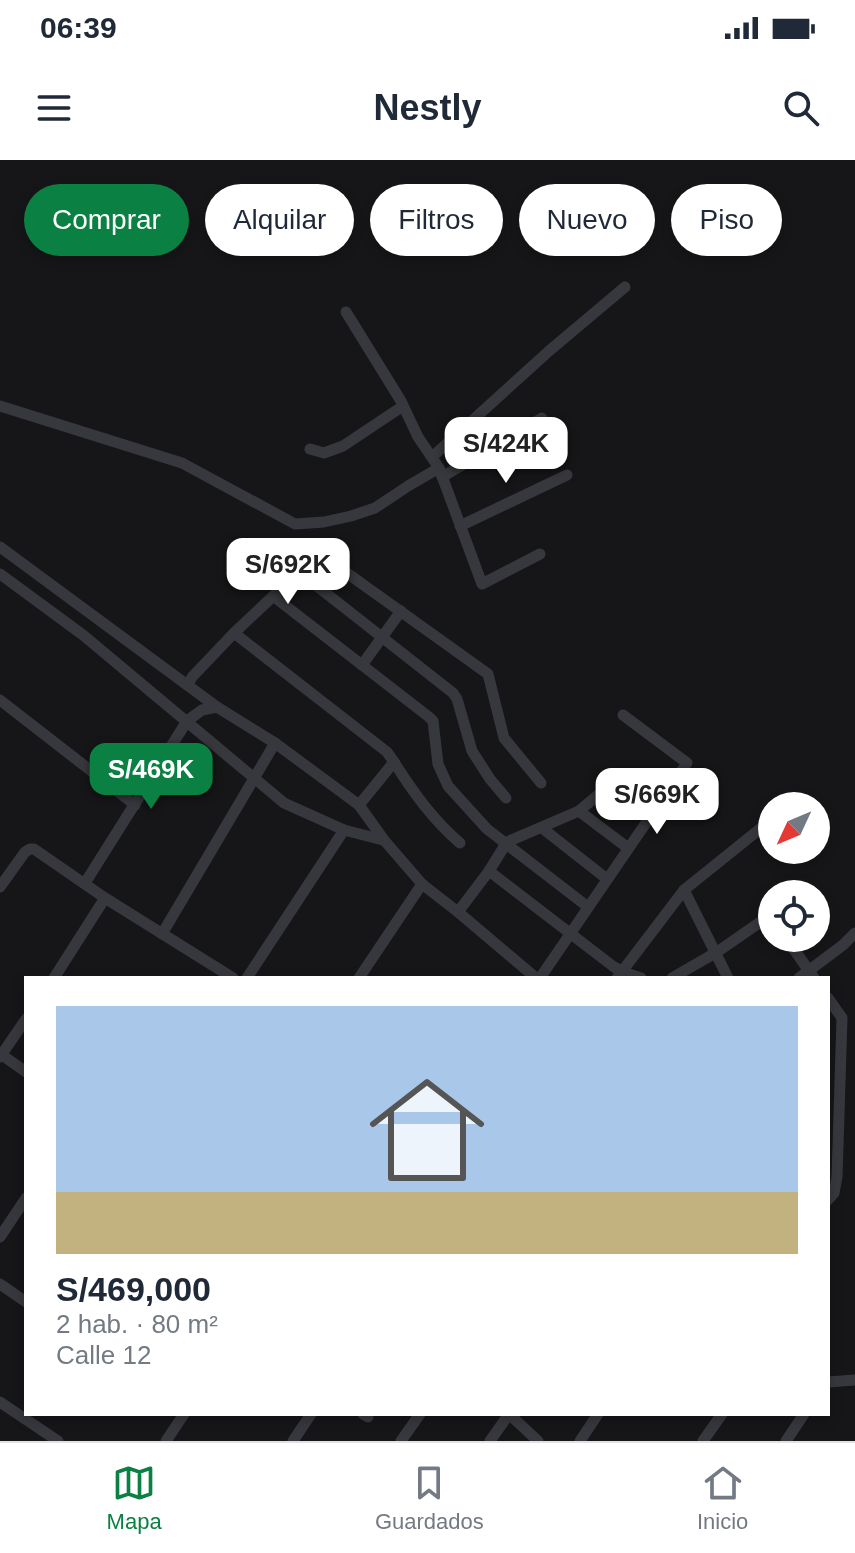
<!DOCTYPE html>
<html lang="es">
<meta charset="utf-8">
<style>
body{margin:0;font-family:Arial,sans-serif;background:#f2f2f3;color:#1f2937;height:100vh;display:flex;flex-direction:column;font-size:30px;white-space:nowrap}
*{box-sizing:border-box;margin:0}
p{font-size:26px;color:#747a83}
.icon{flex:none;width:44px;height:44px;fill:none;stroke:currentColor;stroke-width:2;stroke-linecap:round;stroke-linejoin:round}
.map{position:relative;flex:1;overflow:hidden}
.details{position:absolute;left:24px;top:816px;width:806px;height:440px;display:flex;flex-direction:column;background:#fff;border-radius:0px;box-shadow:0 4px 12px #0003}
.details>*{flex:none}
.top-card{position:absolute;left:24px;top:24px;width:808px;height:72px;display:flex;gap:16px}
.needle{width:52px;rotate:226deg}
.tools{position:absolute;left:758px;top:632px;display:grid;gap:16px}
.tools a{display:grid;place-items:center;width:72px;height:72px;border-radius:50%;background:#fff;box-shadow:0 4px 12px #0003;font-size:40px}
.price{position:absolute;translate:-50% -68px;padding:0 18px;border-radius:16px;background:#fff;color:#222;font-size:26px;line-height:52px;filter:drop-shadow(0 2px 4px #0008)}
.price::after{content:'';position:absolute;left:50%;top:48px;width:24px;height:18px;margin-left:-12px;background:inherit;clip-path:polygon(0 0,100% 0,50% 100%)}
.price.selected{background:#0b8043;color:#fff}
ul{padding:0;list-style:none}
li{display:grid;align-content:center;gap:16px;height:424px;padding:0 32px}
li+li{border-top:2px solid #e0e1e3}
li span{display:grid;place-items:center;height:248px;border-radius:0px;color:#555}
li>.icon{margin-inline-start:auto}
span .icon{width:144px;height:144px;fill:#fffc;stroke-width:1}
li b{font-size:34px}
.tag{padding:0 28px;border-radius:36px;background:#fff;box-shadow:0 4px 12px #0003;font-size:28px;line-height:72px}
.tag.selected{background:#0b8043;color:#fff}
.status{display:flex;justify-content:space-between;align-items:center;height:56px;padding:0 40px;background:#fff;direction:ltr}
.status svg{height:22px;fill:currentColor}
header{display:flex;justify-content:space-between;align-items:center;height:104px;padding:0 32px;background:#fff;font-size:36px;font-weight:700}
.tabs{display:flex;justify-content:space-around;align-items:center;height:112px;border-top:2px solid #e0e1e3;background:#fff;font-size:22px;color:#747a83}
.tabs a{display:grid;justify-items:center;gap:4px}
.tabs .selected{color:#0b8043}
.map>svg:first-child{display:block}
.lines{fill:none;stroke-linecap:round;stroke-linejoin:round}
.minor{stroke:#37383d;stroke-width:11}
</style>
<div class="status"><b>06:39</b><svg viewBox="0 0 49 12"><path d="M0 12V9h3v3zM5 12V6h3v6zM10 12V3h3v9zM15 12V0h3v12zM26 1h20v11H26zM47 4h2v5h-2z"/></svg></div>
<header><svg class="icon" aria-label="menu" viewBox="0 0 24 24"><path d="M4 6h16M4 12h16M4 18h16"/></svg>Nestly<svg class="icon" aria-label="search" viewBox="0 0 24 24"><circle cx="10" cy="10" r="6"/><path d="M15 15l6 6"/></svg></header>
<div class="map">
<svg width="855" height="1281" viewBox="0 0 855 1281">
<rect width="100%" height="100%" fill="#161618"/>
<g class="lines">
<!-- minor -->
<g class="minor">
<polyline points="346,152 401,241 418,277 439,308 482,424 540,394"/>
<polyline points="0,246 182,303 295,364 324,362 351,356 375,348 408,326 439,308"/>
<polyline points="310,289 324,293 343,286 403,246"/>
<polyline points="432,297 549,191 625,127"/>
<polyline points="442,317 542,258"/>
<polyline points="460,366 567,315"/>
<polyline points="0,387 217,547 202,550 187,561 85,723"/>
<polyline points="299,412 453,533 457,539 472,591 490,619 506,638"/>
<polyline points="0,414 83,475 284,643 344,670"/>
<polyline points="273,436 429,557 433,561 438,604 448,626 487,669 588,747"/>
<polyline points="234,473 319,393 488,514 504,578 541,623"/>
<polyline points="362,505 401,451"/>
<polyline points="187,525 193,516 234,473 387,592 394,602 359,645"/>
<polyline points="0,540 135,645"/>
<polyline points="217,547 275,583 359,645 384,680 422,724 458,752 536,818"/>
<path d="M394 602C413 632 433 660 460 683"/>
<polyline points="579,651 628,688"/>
<polyline points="542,668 607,719"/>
<polyline points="489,711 507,682 579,651 604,630"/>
<polyline points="0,727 25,692 30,689 34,689 105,738 233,818"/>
<polyline points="684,730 728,818"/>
<polyline points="458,752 489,711 614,807 626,813 641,818"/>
<polyline points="162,774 275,583"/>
<polyline points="786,778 814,818"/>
<polyline points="54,818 105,738"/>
<polyline points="247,818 344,670 383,680"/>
<polyline points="359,818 422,724"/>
<polyline points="540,818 687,603 623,555"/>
<polyline points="617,818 684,730 766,664"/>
<polyline points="672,818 717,792 772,754"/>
<polyline points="799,818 843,785 855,773"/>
<polyline points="828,838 842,858 837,1017 834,1033 828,1040"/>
<polyline points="2,895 26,912"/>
<polyline points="0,897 26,859"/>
<polyline points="0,1077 26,1038"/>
<polyline points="0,1124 26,1142"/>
<polyline points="828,1222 855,1220"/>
<polyline points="0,1242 58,1281"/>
<polyline points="363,1254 368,1257"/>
<polyline points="166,1281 184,1254"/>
<polyline points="293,1281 311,1254"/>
<polyline points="401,1281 420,1254"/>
<polyline points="490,1281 509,1254 538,1281"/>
<polyline points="580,1281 598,1254"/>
<polyline points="703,1281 722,1254"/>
<polyline points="786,1281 804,1254"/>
</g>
</g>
</svg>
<div class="tools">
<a><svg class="needle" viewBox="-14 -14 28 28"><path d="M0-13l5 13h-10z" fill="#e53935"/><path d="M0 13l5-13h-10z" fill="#747a83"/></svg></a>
<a><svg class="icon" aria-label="locate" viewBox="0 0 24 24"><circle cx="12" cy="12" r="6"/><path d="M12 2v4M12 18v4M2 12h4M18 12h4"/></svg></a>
</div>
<b class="price" style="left:506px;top:325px">S/424K</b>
<b class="price" style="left:288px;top:446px">S/692K</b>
<b class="price selected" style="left:151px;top:651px">S/469K</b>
<b class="price" style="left:657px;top:676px">S/669K</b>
<div class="top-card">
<a class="tag selected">Comprar</a>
<a class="tag">Alquilar</a>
<a class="tag">Filtros</a>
<a class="tag">Nuevo</a>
<a class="tag">Piso</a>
</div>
<section class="details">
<ul>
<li><span style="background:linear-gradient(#a9c7e8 75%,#c2b280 0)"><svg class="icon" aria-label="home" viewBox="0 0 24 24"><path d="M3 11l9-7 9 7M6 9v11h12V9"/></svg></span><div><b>S/469,000</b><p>2 hab. · 80 m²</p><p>Calle 12</p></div></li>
</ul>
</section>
</div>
<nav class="tabs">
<a class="selected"><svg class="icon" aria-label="map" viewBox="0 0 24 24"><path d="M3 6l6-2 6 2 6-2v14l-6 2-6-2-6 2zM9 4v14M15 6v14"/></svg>Mapa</a>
<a><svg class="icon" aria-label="saved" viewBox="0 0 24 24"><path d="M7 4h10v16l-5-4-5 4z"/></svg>Guardados</a>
<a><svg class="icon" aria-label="home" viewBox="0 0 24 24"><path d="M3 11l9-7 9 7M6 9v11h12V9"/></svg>Inicio</a>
</nav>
